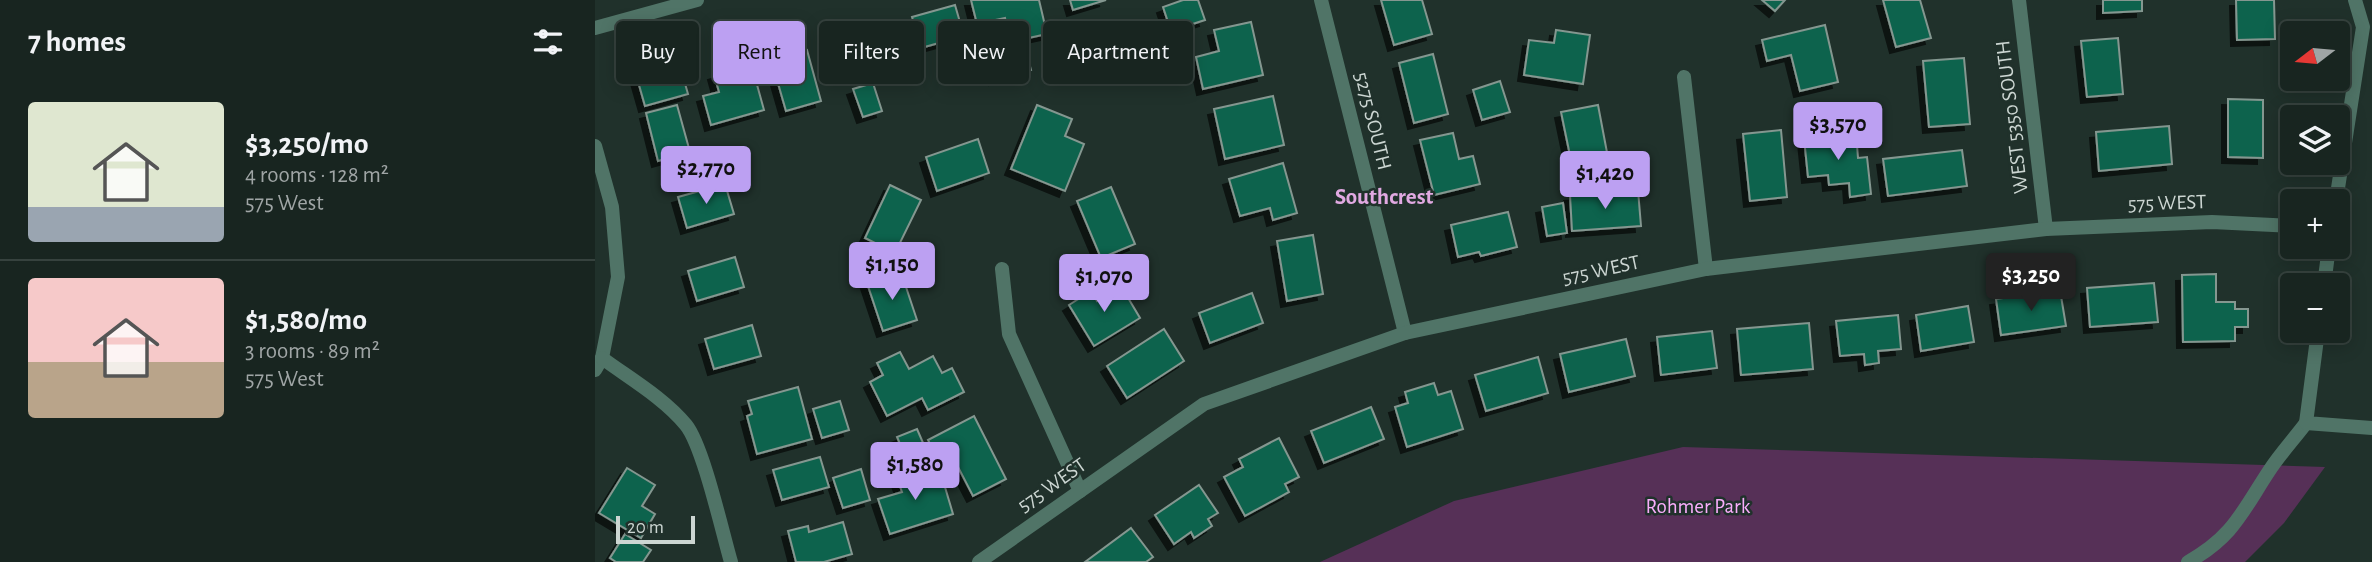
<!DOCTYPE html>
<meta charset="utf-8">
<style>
body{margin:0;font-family:"Alegreya Sans",sans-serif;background:#212d29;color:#f1f3f6;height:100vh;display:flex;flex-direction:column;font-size:26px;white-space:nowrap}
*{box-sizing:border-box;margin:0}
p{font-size:23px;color:#9fa5a5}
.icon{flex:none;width:38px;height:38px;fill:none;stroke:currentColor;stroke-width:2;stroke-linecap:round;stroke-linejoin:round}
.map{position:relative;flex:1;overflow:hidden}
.panel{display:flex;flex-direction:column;background:#182520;width:595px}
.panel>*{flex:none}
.hud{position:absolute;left:21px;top:21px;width:665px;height:63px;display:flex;gap:14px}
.needle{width:46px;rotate:254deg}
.tools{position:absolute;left:1685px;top:21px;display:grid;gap:14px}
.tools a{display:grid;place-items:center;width:70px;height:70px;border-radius:7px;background:#182520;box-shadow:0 4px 18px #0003,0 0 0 2px #36423e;font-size:35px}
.scale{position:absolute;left:21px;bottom:18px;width:79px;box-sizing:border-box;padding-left:7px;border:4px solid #ccd6d2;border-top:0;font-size:19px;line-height:24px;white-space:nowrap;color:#ccd6d2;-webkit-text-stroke:5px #20312b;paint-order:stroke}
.price{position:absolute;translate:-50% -60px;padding:0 16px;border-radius:7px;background:#bca0f2;color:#111;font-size:23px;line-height:46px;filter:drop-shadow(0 2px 4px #0008)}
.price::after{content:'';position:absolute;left:50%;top:42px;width:21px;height:16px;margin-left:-10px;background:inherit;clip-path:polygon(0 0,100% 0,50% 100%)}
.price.on{background:#222;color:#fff}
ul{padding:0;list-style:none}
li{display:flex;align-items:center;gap:21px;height:175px;padding:0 28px}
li+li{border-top:2px solid #36423e}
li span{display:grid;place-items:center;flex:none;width:196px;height:140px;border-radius:7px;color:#555}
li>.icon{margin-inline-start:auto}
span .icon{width:84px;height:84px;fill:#fffc;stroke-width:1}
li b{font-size:30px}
h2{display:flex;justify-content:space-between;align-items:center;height:84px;padding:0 28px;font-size:30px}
.tag{padding:0 24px;border-radius:7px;background:#182520;box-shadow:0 4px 18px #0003,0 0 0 2px #36423e;font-size:24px;line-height:63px}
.tag.on{background:#bca0f2;color:#111}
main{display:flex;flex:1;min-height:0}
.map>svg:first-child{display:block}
.green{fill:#563057}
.building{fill:#11634d;stroke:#849790;stroke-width:2;filter:url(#shadow)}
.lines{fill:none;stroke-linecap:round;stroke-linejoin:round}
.service{stroke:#507467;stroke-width:14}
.minor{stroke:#507467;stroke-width:14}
.tertiary{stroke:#507467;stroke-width:14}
.labels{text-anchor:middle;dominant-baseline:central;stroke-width:5;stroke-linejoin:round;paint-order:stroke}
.street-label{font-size:21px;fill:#ccd6d2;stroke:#20312b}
.park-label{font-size:21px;fill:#f9adfb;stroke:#20312b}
.neighbourhood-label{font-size:23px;font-weight:bold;fill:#e1a9e2;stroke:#20312b}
</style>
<main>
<section class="panel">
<h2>7 homes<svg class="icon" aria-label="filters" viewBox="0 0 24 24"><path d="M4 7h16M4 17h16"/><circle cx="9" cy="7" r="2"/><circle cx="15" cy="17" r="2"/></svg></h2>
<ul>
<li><span style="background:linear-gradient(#dfe7d0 75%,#9aa5b1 0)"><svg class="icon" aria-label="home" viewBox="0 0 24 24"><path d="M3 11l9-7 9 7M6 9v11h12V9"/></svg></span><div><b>$3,250/mo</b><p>4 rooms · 128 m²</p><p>575 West</p></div></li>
<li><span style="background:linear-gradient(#f6c9c9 60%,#b9a48a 0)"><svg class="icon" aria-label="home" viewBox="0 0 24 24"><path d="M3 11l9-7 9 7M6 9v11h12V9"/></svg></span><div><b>$1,580/mo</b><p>3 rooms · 89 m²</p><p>575 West</p></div></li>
</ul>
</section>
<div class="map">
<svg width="1777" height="562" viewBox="0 0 1777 562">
<defs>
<filter id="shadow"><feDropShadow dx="-6" dy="6" stdDeviation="0" flood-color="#0009"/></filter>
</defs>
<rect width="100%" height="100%" fill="#20312b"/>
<!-- green -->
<polygon class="green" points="1088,447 1730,467 1689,523 1650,562 725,562 859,501"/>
<!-- building -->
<g class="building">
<polygon points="376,0 444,0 452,34 415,42 410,18 382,24"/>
<polygon points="475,0 511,0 478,10"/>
<polygon points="588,0 603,0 610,20 576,31 568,7"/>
<polygon points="786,0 827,0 837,34 799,45"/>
<polygon points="1167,0 1190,0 1180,11"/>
<polygon points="1288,0 1325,0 1336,38 1301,47"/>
<polygon points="1508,0 1547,0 1547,11 1508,13"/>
<polygon points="1641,0 1679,0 1680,39 1642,40"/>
<polygon points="360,5 369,36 326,48 317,17"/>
<polygon points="656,22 668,75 608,89 601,57 624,51 619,30"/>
<polygon points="297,24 310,72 278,80 266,32"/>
<polygon points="1230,25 1243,82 1205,91 1196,55 1172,61 1167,40"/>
<polygon points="961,30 995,35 988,84 929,75 934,40 959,43"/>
<polygon points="1523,38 1528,94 1492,97 1486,41"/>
<polygon points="429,43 436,70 400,79 393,53"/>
<polygon points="212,50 226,101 191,111 176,59"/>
<polygon points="838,54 853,114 819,123 804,63"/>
<polygon points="1369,58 1375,124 1334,127 1328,61"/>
<polygon points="156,63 169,110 116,125 108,96 124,92 119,74"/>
<polygon points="85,66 93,94 50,106 42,78"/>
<polygon points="905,81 915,112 887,120 878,90"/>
<polygon points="278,83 287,111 268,117 258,89"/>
<polygon points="678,96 689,145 630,159 619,109"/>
<polygon points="1633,99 1668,100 1668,158 1633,157"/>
<polygon points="82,105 95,152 63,161 51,113"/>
<polygon points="442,105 477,119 470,136 489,144 470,191 416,169"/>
<polygon points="1003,105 1014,163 978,170 966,112"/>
<polygon points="1574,126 1577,164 1504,171 1501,132"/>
<polygon points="1186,130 1192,197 1155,201 1148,134"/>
<polygon points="1261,132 1263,158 1272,157 1276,194 1255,197 1254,183 1234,185 1233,175 1213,177 1209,138"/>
<polygon points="858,133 864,159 878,156 885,184 839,195 825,140"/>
<polygon points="383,139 394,173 342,191 331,157"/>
<polygon points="1367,150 1372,186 1293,196 1288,159"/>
<polygon points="688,163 702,213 678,220 675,208 645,216 634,179"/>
<polygon points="130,184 139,214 92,228 83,197"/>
<polygon points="295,185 326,200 300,253 270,238"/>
<polygon points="516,187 540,244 506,258 482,201"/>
<polygon points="1043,190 1046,226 977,231 975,195"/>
<polygon points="968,203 972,233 952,236 947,207"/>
<polygon points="913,212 922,247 886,256 884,252 863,257 856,225"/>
<polygon points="718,235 728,294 692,301 682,241"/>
<polygon points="140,257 149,287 102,301 93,271"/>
<polygon points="306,272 322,320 288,331 272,283"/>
<polygon points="1621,274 1621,302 1640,302 1640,309 1653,309 1653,327 1640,327 1640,341 1588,342 1587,275"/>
<polygon points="1559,283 1563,322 1495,327 1492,288"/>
<polygon points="526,286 545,318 499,346 474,305 496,291 502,301"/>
<polygon points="1465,290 1471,326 1406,335 1401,299"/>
<polygon points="657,293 668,323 615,343 604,313"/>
<polygon points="1373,306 1379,342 1326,351 1321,315"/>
<polygon points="1303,315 1306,349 1283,351 1284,363 1270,365 1269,354 1245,356 1241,321"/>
<polygon points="1214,323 1218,369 1146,375 1142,329"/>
<polygon points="157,325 166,356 119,369 110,339"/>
<polygon points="569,329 589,361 532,398 512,366"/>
<polygon points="1117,331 1122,368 1066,375 1062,337"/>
<polygon points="1031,339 1040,376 974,392 965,354"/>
<polygon points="305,352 314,369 338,356 347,373 357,368 369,392 333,410 327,398 292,416 275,382 288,375 282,363"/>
<polygon points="943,357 953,393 891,411 880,375"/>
<polygon points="839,383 843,395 856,391 868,429 812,447 800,407 813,403 810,392"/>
<polygon points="203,387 217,439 162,454 152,416 157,414 153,401"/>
<polygon points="245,401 254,430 227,438 218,409"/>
<polygon points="776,407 789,439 729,463 716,431"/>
<polygon points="379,416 411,479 378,496 363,467 351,474 333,440"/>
<polygon points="322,429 332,452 312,460 302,437"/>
<polygon points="684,438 704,477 690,484 694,492 650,516 629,477 648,467 644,459"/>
<polygon points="225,457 234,487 187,500 178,470"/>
<polygon points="328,466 333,482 347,477 358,514 295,534 283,499 307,492 301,475"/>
<polygon points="32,468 60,485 47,506 60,514 46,538 4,513"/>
<polygon points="266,469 275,500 248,508 238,478"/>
<polygon points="604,485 623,513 613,519 617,526 599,538 596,532 579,544 560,515"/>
<polygon points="248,522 257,554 229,562 201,562 193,531 213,526 214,532"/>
<polygon points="536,528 558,557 551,562 490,562"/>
<polygon points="30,534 56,550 48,562 21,562 15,558"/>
</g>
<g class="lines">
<!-- service -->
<path class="service" d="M1593 562C1638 537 1647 512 1674 471 1685 454 1699 439 1711 423"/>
<!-- minor -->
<g class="minor">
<polyline points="726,0 810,333"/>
<polyline points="1424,0 1451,229"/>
<polyline points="1089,77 1111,269"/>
<polyline points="0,146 17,207 23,277 7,358 0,370"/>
<polyline points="1741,201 1768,27 1760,0"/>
<polyline points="407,269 414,334 485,491"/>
<polyline points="1729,285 1734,247"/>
<polyline points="1723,331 1711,423 1777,428"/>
<path d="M7 358C34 378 69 398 91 425 108 446 127 531 136 562"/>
<polyline points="384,562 609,404 810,333 1111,269 1451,229 1617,222 1698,226"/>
</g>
<!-- tertiary -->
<polyline class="tertiary" points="0,28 102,0"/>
</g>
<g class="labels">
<!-- street labels -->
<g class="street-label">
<text transform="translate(1417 117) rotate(-97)">WEST 5350 SOUTH</text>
<text transform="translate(778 121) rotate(76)">5275 SOUTH</text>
<text transform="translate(1572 203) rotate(-2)">575 WEST</text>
<text transform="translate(1006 270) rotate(-12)">575 WEST</text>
<text transform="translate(457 485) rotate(-35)">575 WEST</text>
</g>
<!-- park labels -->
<g class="park-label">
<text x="1103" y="506">Rohmer Park</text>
</g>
<!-- neighbourhood labels -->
<g class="neighbourhood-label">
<text x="789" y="197">Southcrest</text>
</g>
</g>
</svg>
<div class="tools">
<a><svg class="needle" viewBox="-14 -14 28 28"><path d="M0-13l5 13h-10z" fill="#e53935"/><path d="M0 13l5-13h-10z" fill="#9fa5a5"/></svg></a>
<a><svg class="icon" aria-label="layers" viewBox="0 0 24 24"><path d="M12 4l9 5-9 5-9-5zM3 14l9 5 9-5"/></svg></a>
<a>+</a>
<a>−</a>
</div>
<div class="scale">20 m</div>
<b class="price" style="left:1243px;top:162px">$3,570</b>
<b class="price" style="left:111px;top:206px">$2,770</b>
<b class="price" style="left:1010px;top:211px">$1,420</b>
<b class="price" style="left:297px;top:302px">$1,150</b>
<b class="price on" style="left:1436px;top:313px">$3,250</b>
<b class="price" style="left:509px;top:314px">$1,070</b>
<b class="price" style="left:320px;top:502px">$1,580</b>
<div class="hud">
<a class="tag">Buy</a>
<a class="tag on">Rent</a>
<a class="tag">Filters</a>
<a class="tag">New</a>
<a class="tag">Apartment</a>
</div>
</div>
</main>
